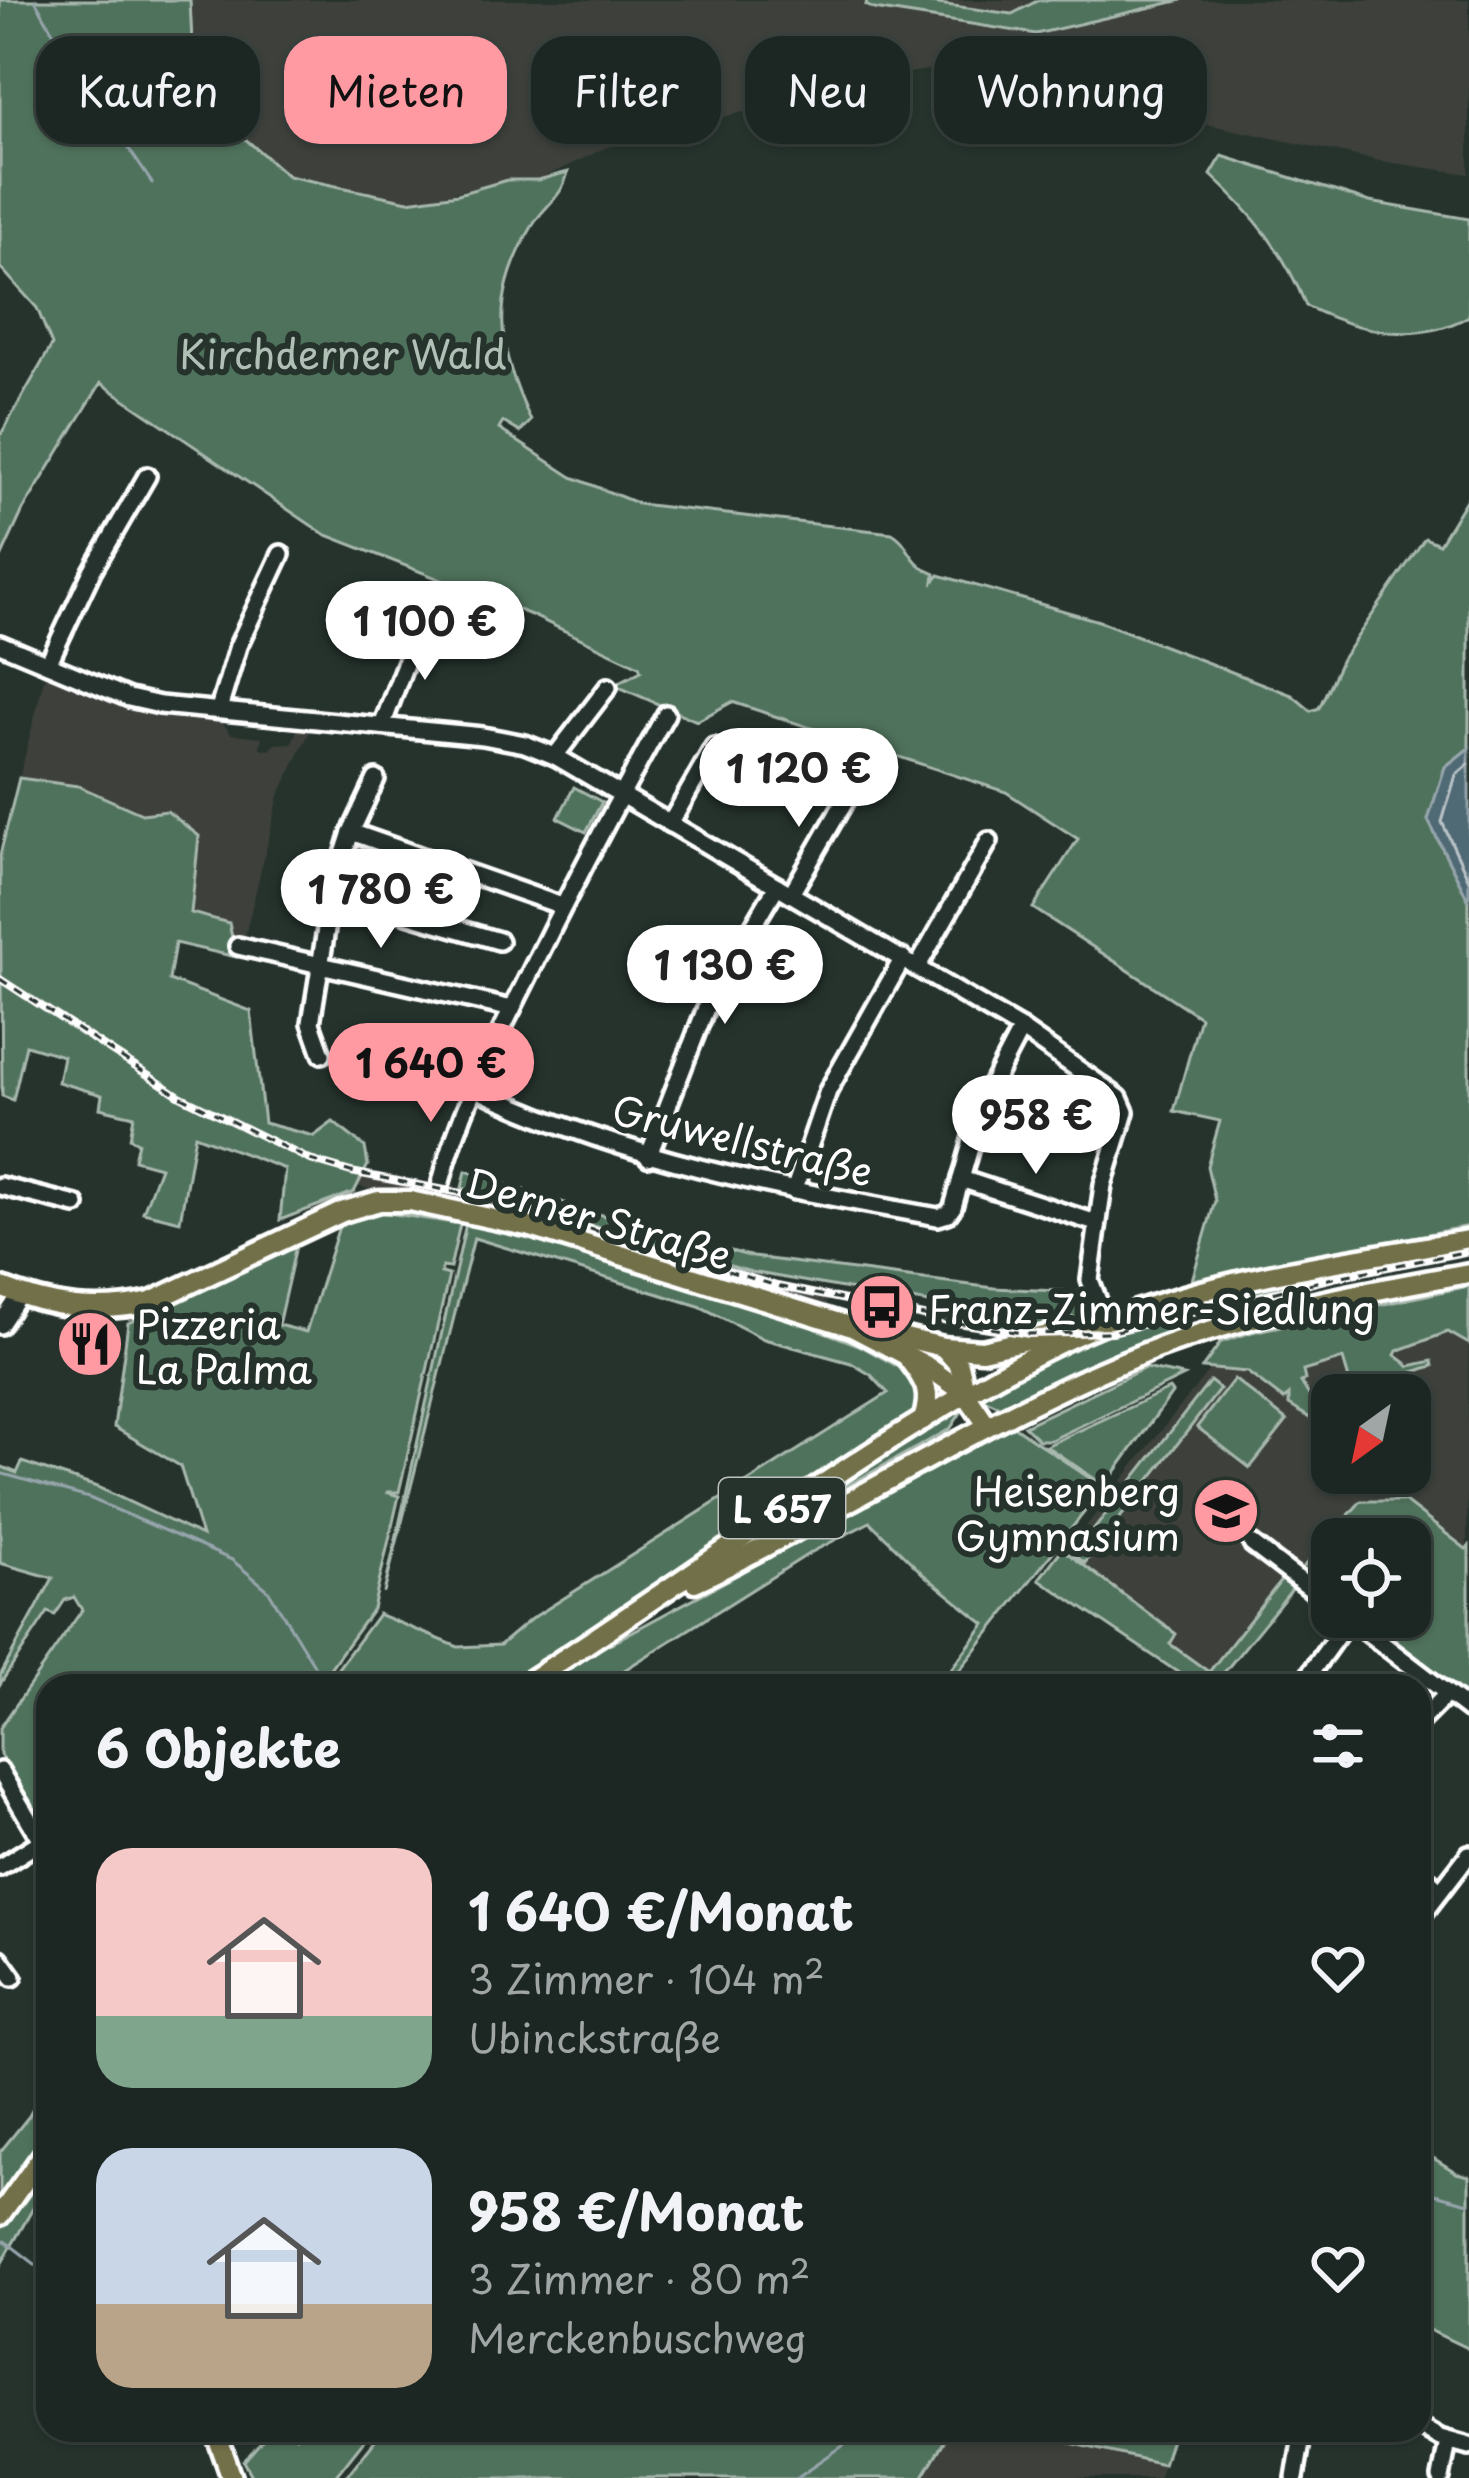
<!DOCTYPE html>
<html lang="de">
<meta charset="utf-8">
<style>
body{margin:0;font-family:"Playpen Sans",sans-serif;background:#252e2a;color:#f1f3f6;height:100vh;display:flex;flex-direction:column;font-size:45px;white-space:nowrap}
*{box-sizing:border-box;margin:0}
p{font-size:39px;color:#a0a5a5}
.icon{flex:none;width:66px;height:66px;fill:none;stroke:currentColor;stroke-width:2;stroke-linecap:round;stroke-linejoin:round}
.map{position:relative;flex:1;overflow:hidden}
.panel{position:absolute;left:36px;top:1674px;width:1395px;height:768px;display:flex;flex-direction:column;background:#1c2622;border-radius:36px;box-shadow:0 3px 9px #0004,0 0 0 3px #3a4340}
.panel>*{flex:none}
.top-card{position:absolute;left:36px;top:36px;width:1398px;height:108px;display:flex;gap:24px}
.needle{width:78px;rotate:213deg}
.controls{position:absolute;left:1311px;top:1374px;display:grid;gap:24px}
.controls a{display:grid;place-items:center;width:120px;height:120px;border-radius:24px;background:#1c2622;box-shadow:0 3px 9px #0004,0 0 0 3px #3a4340;font-size:60px}
.price{position:absolute;translate:-50% -102px;padding:0 27px;border-radius:42px;background:#fff;color:#222;font-size:39px;line-height:78px;filter:drop-shadow(0 3px 6px #0008)}
.price::after{content:'';position:absolute;left:50%;top:72px;width:36px;height:27px;margin-left:-18px;background:inherit;clip-path:polygon(0 0,100% 0,50% 100%)}
.price.active{background:#ff9aa2;color:#111}
ul{padding:0;list-style:none}
li{display:flex;align-items:center;gap:36px;height:300px;padding:0 60px}
li span{display:grid;place-items:center;flex:none;width:336px;height:240px;border-radius:36px;color:#555}
li>.icon{margin-inline-start:auto}
span .icon{width:144px;height:144px;fill:#fffc;stroke-width:1}
li b{font-size:51px}
h2{display:flex;justify-content:space-between;align-items:center;height:144px;padding:0 60px;font-size:51px}
.pill{padding:0 42px;border-radius:36px;background:#1c2622;box-shadow:0 3px 9px #0004,0 0 0 3px #3a4340;font-size:42px;line-height:108px}
.pill.active{background:#ff9aa2;color:#111}
.map>svg:first-child{display:block}
.built{fill:#3c413b;fill-rule:evenodd}
.green{fill:#50725c;stroke:#a8b8ae;stroke-width:3;fill-rule:evenodd}
.water{fill:#506974;stroke:#96a5ac;stroke-width:3}
.lines{fill:none;stroke-linecap:round;stroke-linejoin:round}
.shore{stroke:#b9c3c7;stroke-width:3}
.stream{stroke:#96a5ac;stroke-width:3}
.minor-casing{stroke:#fff;stroke-width:24}
.major-casing{stroke:#fff;stroke-width:27}
.minor{stroke:#26332d;stroke-width:15}
.major{stroke:#726f4a;stroke-width:18}
.rail-casing{stroke:#fff;stroke-width:8}
.rail{stroke:#26332d;stroke-width:3;stroke-dasharray:9;stroke-linecap:butt}
.labels{text-anchor:middle;dominant-baseline:central;stroke-width:12;stroke-linejoin:round;paint-order:stroke}
.shield{fill:#26332d;stroke:#bec2c0;stroke-width:3}
.shield-label{font-size:36px;font-weight:bold;fill:#fff}
.park-label{font-size:39px;fill:#b0c0b6;stroke:#26332d}
.street-label{font-size:39px;fill:#fff;stroke:#26332d}
.poi-label{font-size:39px;fill:#fff;stroke:#26332d;text-anchor:start}
</style>
<div class="map">
<svg width="1469" height="2478" viewBox="0 0 1469 2478">
<rect width="100%" height="100%" fill="#26332d"/>
<filter id="ink" filterUnits="userSpaceOnUse"><feTurbulence type="fractalNoise" baseFrequency=".00833" numOctaves="2"/><feDisplacementMap in="SourceGraphic" scale="24" xChannelSelector="R" yChannelSelector="G"/><feConvolveMatrix kernelMatrix="1 2 1 2 8 2 1 2 1" color-interpolation-filters="sRGB"/></filter>
<g filter="url(#ink)">
<!-- built -->
<g class="built">
<polygon points="190,0 1469,0 1469,174 1380,161 1150,112 996,73 933,69 867,80 605,148 538,180 507,180 420,200 391,199 288,176 228,124 192,60"/>
<polygon points="45,675 144,713 222,722 231,734 262,737 260,748 270,750 275,744 292,743 297,730 310,731 279,796 244,940 185,928 0,855"/>
<polygon points="0,975 325,1161 367,1173 462,1188 764,1280 828,1295 825,1310 334,1180"/>
<path d="M1469 1322 1467 1550 1404 1501H1361L1298 1573 1209 1686 1045 1578 1213 1365ZM1332 1395H1410V1473H1332Z"/>
<polygon points="925,2430 1065,2430 1070,2443 1163,2464 1158,2478 887,2478"/>
</g>
<!-- green -->
<g class="green">
<path d="M0 0H190L193 63 228 124 288 176 408 201 458 194 507 180H538L568 172C561 200 547 202 533 225 489 298 497 347 531 421L520 432 503 422 499 429 572 477 639 504 892 533C911 543 906 562 935 574L934 581 939 575 1099 621 1292 695 1311 711 1319 708 1342 659 1425 538 1439 544 1469 495V748L1445 767 1428 820 1469 901V1226L1192 1280 1215 1201 1207 1166 1220 1121 1174 1111 1200 1017 1033 908 1078 839 1006 792 732 702 697 721 614 685 641 671 639 666 531 615 324 534 101 383 23 510 0 560V436L52 345 37 308 0 267Z"/>
<polygon points="867,0 909,0 1012,14 1039,0 1182,0 1036,34 874,9 866,5"/>
<path d="M1222 156 1370 202 1469 219V316C1417 346 1357 331 1306 306 1285 252 1253 214 1211 175Z"/>
<polygon points="19,778 78,786 142,814 167,811 199,836 191,913 229,923 236,957 175,943 169,980 251,1011 264,1123 314,1136 333,1122 365,1147 368,1165 354,1192 280,1220 285,1169 195,1135 180,1221 143,1212 160,1167 134,1160 138,1142 130,1138 134,1116 100,1108 102,1095 58,1082 63,1056 26,1045 13,1100 2,1096 0,855"/>
<polygon points="574,787 602,802 586,832 558,818"/>
<path d="M466 1171 617 1220 753 1257 994 1288 1079 1292 1081 1317C1047 1332 1025 1333 987 1326L986 1313 751 1272 462 1188Z"/>
<polygon points="368,1210 460,1224 450,1268 442,1267 441,1273 449,1275 399,1492 386,1492 399,1496 373,1609 328,1671 333,1675 378,1614 458,1647 500,1645 531,1619 888,1393 871,1375 851,1363 764,1339 699,1306 474,1238 384,1593 467,1219 708,1288 859,1345 915,1376 921,1407 915,1415 501,1686 48,1686 48,1828 0,1755 0,1728 82,1610 74,1597 65,1600 55,1615 48,1612 0,1684 0,1676 53,1578 0,1563 0,1466 17,1473 22,1462 97,1487 202,1536 180,1466 114,1427 128,1323 296,1246 278,1325 306,1332 340,1223"/>
<polygon points="1402,1259 1176,1315 1181,1332 1146,1343 1004,1408 975,1395 1117,1326 1231,1291"/>
<path d="M1469 1286V1344L1448 1332 1397 1351 1395 1355 1410 1366 1432 1361 1433 1366C1409 1372 1351 1395 1332 1395V1402L1310 1418 1289 1405V1395L1284 1400 1247 1372 1202 1368 1221 1342 1252 1332ZM1343 1359 1351 1386 1310 1397 1301 1382 1305 1380 1303 1371Z"/>
<polygon points="1145,1368 1184,1376 1051,1440 1039,1440 1024,1426"/>
<polygon points="1234,1379 1287,1421 1250,1468 1197,1427"/>
<polygon points="1210,1381 1220,1389 1085,1563 1074,1555"/>
<polygon points="1169,1389 1172,1393 1103,1489 1095,1479 1046,1446"/>
<polygon points="958,1404 964,1408 950,1429 818,1502 773,1536 678,1586"/>
<polygon points="1013,1426 1091,1479 1101,1491 947,1686 938,1686 985,1624 924,1575 870,1522 810,1553 599,1686 542,1686 600,1649"/>
<polygon points="1361,1501 1404,1501 1466,1549 1469,1546 1469,1698 1391,1642 1367,1617 1410,1617 1410,1539 1332,1539 1332,1575 1319,1585 1298,1573"/>
<polygon points="1062,1549 1176,1634 1170,1644 1209,1672 1283,1578 1294,1587 1213,1686 1198,1686 1039,1579"/>
<polygon points="48,2081 48,2182 0,2266 0,2152 29,2116"/>
<polygon points="1419,2149 1457,2173 1469,2176 1469,2349 1419,2325"/>
<polygon points="271,2430 288,2430 296,2436 301,2430 372,2430 334,2478 253,2478 244,2461"/>
<polygon points="383,2430 951,2430 922,2478 345,2478"/>
<polygon points="1065,2430 1174,2430 1163,2464 1070,2443"/>
</g>
<!-- water -->
<polygon class="water" points="1469,748 1469,901 1428,820 1445,767"/>
<g class="lines">
<!-- shore -->
<polyline class="shore" points="1469,764 1456,775 1442,822 1469,880"/>
<!-- stream -->
<g class="stream">
<polyline points="35,0 67,57 152,183"/>
<polyline points="0,1473 89,1498 232,1560 268,1590 314,1665"/>
<polyline points="1419,2190 1469,2203"/>
<polyline points="5,2241 48,2274"/>
<polyline points="796,2478 866,2430"/>
</g>
<!-- minor casing -->
<g class="minor-casing">
<g id="minor">
<polyline points="0,644 129,698 160,705 483,736 525,744 555,756 1021,1029 1119,1098 1125,1112 1103,1185 1090,1280 1106,1322"/>
<polyline points="48,664 92,571 147,476"/>
<polyline points="219,709 238,646 281,554"/>
<polyline points="382,726 421,621"/>
<polyline points="555,756 608,687"/>
<polyline points="670,824 714,747"/>
<polyline points="351,832 562,906"/>
<polyline points="332,892 499,941"/>
<polyline points="791,894 850,792"/>
<polyline points="238,946 512,1009"/>
<polyline points="918,966 989,841"/>
<polyline points="322,1054 311,1023 332,892 351,832 376,779"/>
<path d="M474 1088C624 1160 777 1188 938 1217L948 1214 953 1207 983 1102 1021 1029"/>
<polyline points="648,1157 708,1003 777,886"/>
<polyline points="961,1179 1096,1223"/>
<path d="M441 1182C459 1112 492 1049 524 985 569 893 616 803 666 714"/>
<polyline points="0,1186 76,1205"/>
<polyline points="794,1191 828,1091 903,958"/>
<polyline points="0,1325 20,1295"/>
<polyline points="1252,1544 1332,1605"/>
<polyline points="1347,1617 1469,1710"/>
<polyline points="1301,1686 1349,1619"/>
<polyline points="1419,1722 1447,1694"/>
<polyline points="0,1771 48,1852"/>
<polyline points="0,1867 43,1840"/>
<polyline points="1419,1871 1440,1891"/>
<polyline points="1419,1919 1469,1854"/>
<polyline points="0,1959 13,1977"/>
<polyline points="1419,2426 1440,2438 1469,2446"/>
<polyline points="1295,2478 1303,2430"/>
<polyline points="1441,2478 1448,2441"/>
</g>
</g>
<!-- major casing -->
<g class="major-casing">
<g id="major">
<path d="M0 1287C52 1308 97 1314 151 1302L342 1212 379 1201H410L531 1227 852 1327 925 1365 966 1394"/>
<polyline points="876,1331 943,1347 982,1350 1072,1330"/>
<polyline points="943,1347 959,1365 966,1394 987,1425"/>
<path d="M909 1360C926 1382 932 1393 923 1420"/>
<path d="M695 1582C841 1512 976 1423 1125 1361 1236 1315 1352 1294 1469 1273"/>
<path d="M522 1686C648 1606 768 1517 895 1437 964 1394 1037 1349 1112 1320 1226 1276 1349 1260 1469 1240"/>
<polyline points="0,2215 48,2148"/>
<polyline points="215,2430 232,2478"/>
</g>
</g>
<!-- minor -->
<use href="#minor" class="minor"/>
<!-- major -->
<use href="#major" class="major"/>
<!-- rail casing -->
<g class="rail-casing">
<polyline id="rail" points="0,979 180,1096 310,1160 351,1172 492,1199 777,1286 963,1324 1029,1334 1112,1332 1337,1277 1469,1251"/>
</g>
<!-- rail -->
<use href="#rail" class="rail"/>
</g>
</g>
<!-- icons -->
<defs>
<g id="bus-disc" transform="scale(3.45)"><circle r="9.5" fill="#ff9aa2" stroke="#26332d"/><path d="M-5-6H5V4H4V6H2V4H-2V6H-4V4H-5ZM-3.5-4V0h7V-4ZM-3.5 1.2v1.5H-2V1.2ZM2 1.2v1.5H3.5V1.2Z" fill="#111"/></g>
<g id="restaurant-disc" transform="scale(3.45)"><circle r="9.5" fill="#ff9aa2" stroke="#26332d"/><path d="M-5-6h1v4h1v-4h1v4h1v-4h1v5L-1.5 .5V6h-2V.5L-5-1ZM5-6V6H3V1.5H1.5Q1.5-4 5-6Z" fill="#111"/></g>
<g id="school-disc" transform="scale(3.45)"><circle r="9.5" fill="#ff9aa2" stroke="#26332d"/><path d="M0-5L7-2L0 1L-7-2ZM-4 1L0 2.5L4 1V4Q0 6-4 4Z" fill="#111"/></g>
</defs>
<g fill-rule="evenodd">
<use href="#bus-disc" x="882" y="1307"/>
<use href="#restaurant-disc" x="90" y="1344"/>
<use href="#school-disc" x="1226" y="1511"/>
</g>
<g class="labels">
<!-- shield labels -->
<rect class="shield" x="719" y="1478" width="126" height="60" rx="9"/>
<g class="shield-label">
<text x="782" y="1508">L 657</text>
</g>
<!-- park labels -->
<g class="park-label">
<text x="343" y="352">Kirchderner Wald</text>
</g>
<!-- street labels -->
<g class="street-label">
<text transform="translate(743 1139) rotate(14)">Gruwellstraße</text>
<text transform="translate(599 1217) rotate(16)">Derner Straße</text>
</g>
<!-- poi labels -->
<g class="poi-label">
<text x="928" y="1307">Franz-Zimmer-Siedlung</text>
<text x="136" y="1322">Pizzeria<tspan x="136" dy="45">La Palma</tspan></text>
<text x="1180" y="1489" text-anchor="end">Heisenberg<tspan x="1180" dy="45">Gymnasium</tspan></text>
</g>
</g>
</svg>
<div class="controls">
<a><svg class="needle" viewBox="-14 -14 28 28"><path d="M0-13l5 13h-10z" fill="#e53935"/><path d="M0 13l5-13h-10z" fill="#a0a5a5"/></svg></a>
<a><svg class="icon" aria-label="locate" viewBox="0 0 24 24"><circle cx="12" cy="12" r="6"/><path d="M12 2v4M12 18v4M2 12h4M18 12h4"/></svg></a>
</div>
<b class="price" style="left:425px;top:683px">1 100 €</b>
<b class="price" style="left:799px;top:830px">1 120 €</b>
<b class="price" style="left:381px;top:951px">1 780 €</b>
<b class="price" style="left:725px;top:1027px">1 130 €</b>
<b class="price active" style="left:431px;top:1125px">1 640 €</b>
<b class="price" style="left:1036px;top:1177px">958 €</b>
<div class="top-card">
<a class="pill">Kaufen</a>
<a class="pill active">Mieten</a>
<a class="pill">Filter</a>
<a class="pill">Neu</a>
<a class="pill">Wohnung</a>
</div>
<section class="panel">
<h2>6 Objekte<svg class="icon" aria-label="filters" viewBox="0 0 24 24"><path d="M4 7h16M4 17h16"/><circle cx="9" cy="7" r="2"/><circle cx="15" cy="17" r="2"/></svg></h2>
<ul>
<li><span style="background:linear-gradient(#f6c9c9 70%,#7fa58c 0)"><svg class="icon" aria-label="home" viewBox="0 0 24 24"><path d="M3 11l9-7 9 7M6 9v11h12V9"/></svg></span><div><b>1 640 €/Monat</b><p>3 Zimmer · 104 m²</p><p>Ubinckstraße</p></div><svg class="icon" aria-label="heart" viewBox="0 0 24 24"><path d="M12 20l-8-8c-3-5 5-10 8-4 3-6 11-1 8 4z"/></svg></li>
<li><span style="background:linear-gradient(#c9d6e8 65%,#b9a48a 0)"><svg class="icon" aria-label="home" viewBox="0 0 24 24"><path d="M3 11l9-7 9 7M6 9v11h12V9"/></svg></span><div><b>958 €/Monat</b><p>3 Zimmer · 80 m²</p><p>Merckenbuschweg</p></div><svg class="icon" aria-label="heart" viewBox="0 0 24 24"><path d="M12 20l-8-8c-3-5 5-10 8-4 3-6 11-1 8 4z"/></svg></li>
</ul>
</section>
</div>
